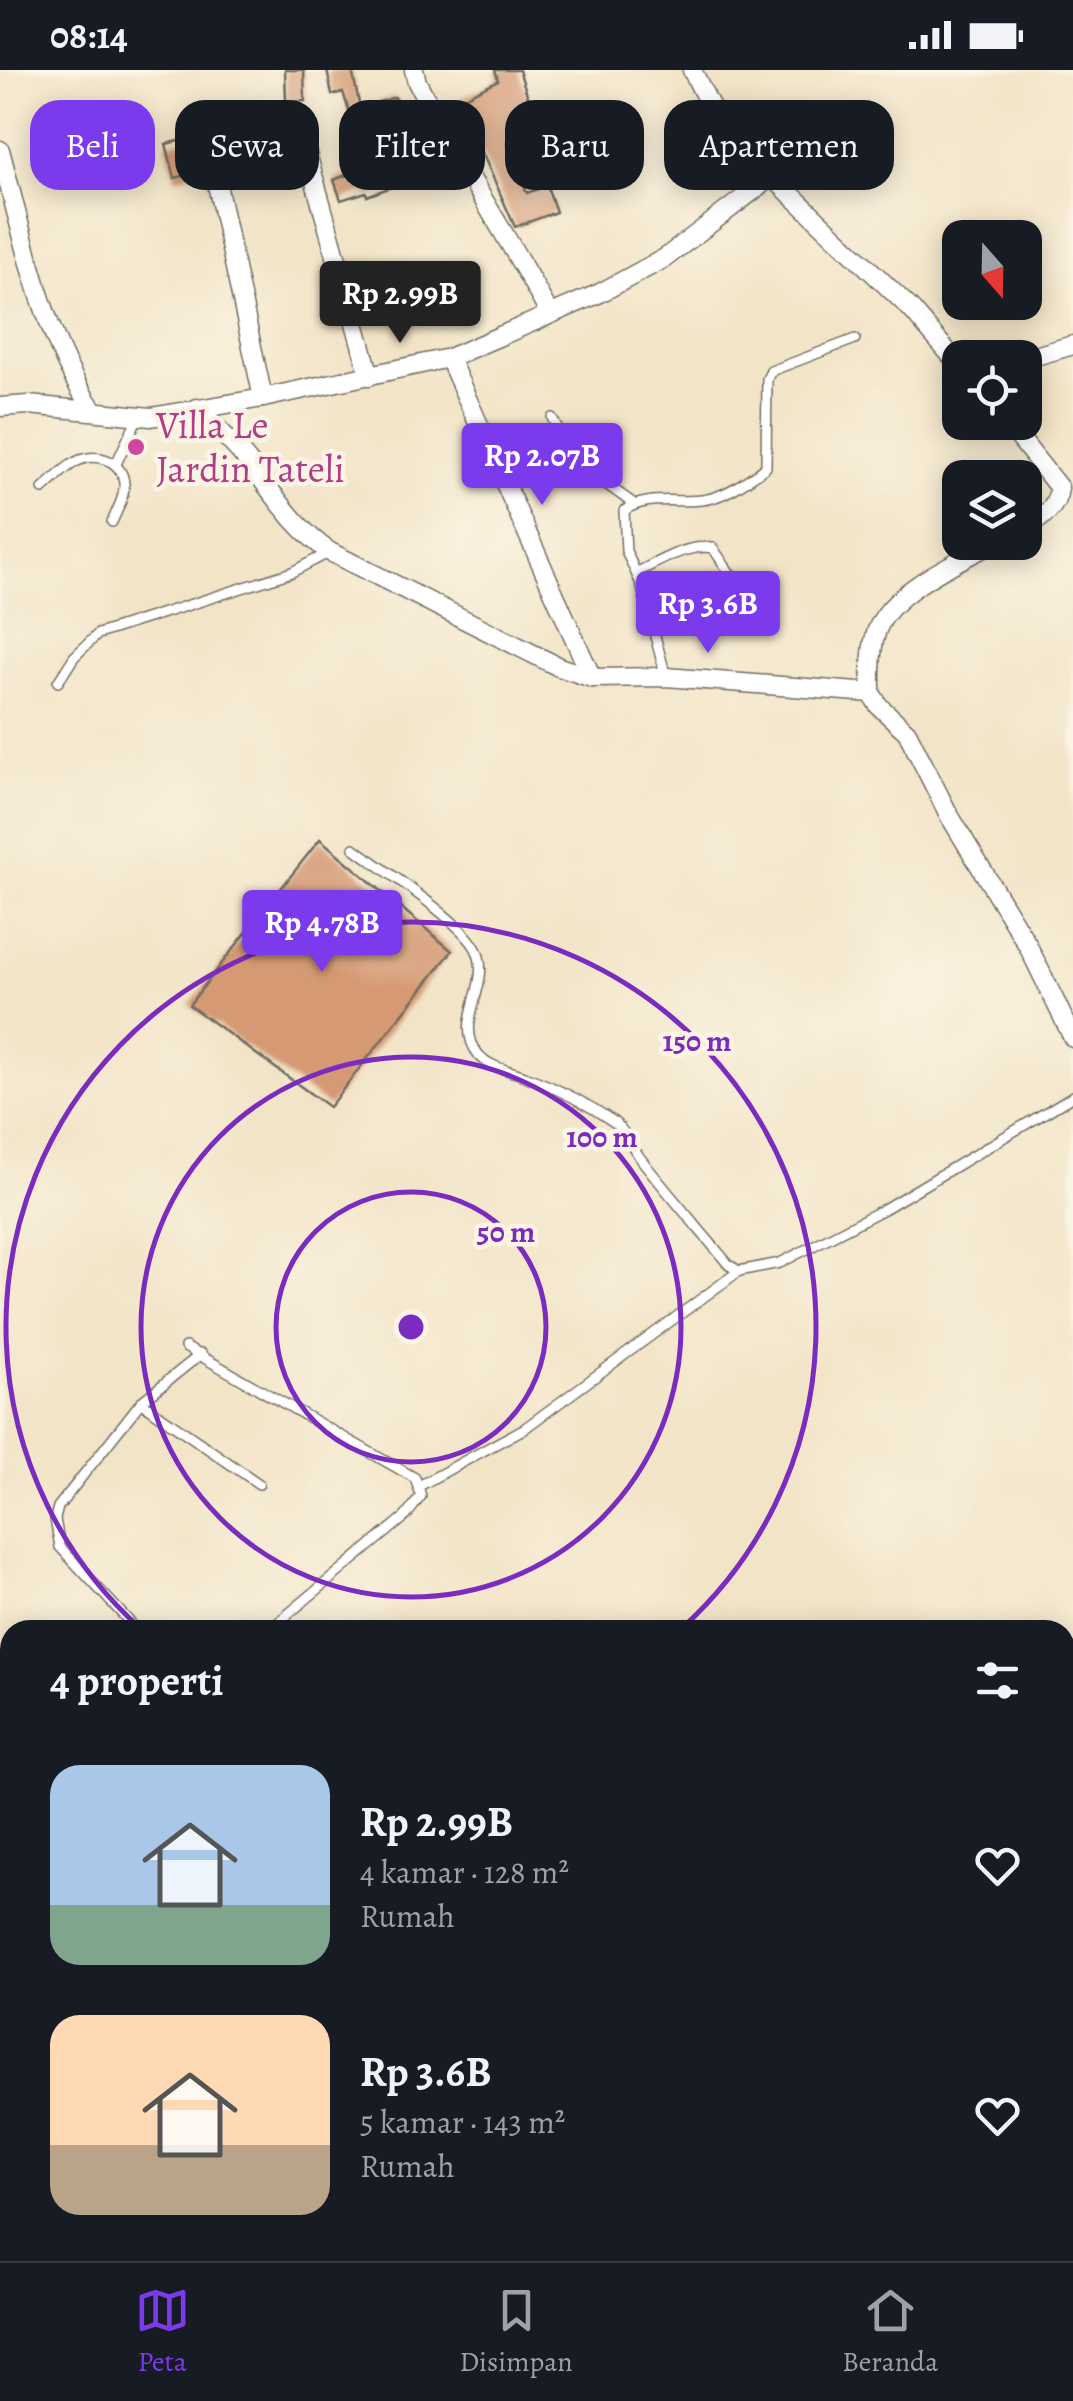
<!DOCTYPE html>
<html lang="id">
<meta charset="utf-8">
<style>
body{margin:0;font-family:Alegreya,serif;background:#242831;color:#f1f3f6;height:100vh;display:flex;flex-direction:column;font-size:38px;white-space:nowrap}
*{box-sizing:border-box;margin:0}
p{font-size:32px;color:#9ea1a6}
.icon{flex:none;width:55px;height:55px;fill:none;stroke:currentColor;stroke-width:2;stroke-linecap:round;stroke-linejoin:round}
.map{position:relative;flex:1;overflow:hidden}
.panel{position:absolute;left:0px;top:1550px;width:1075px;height:642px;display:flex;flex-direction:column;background:#171b24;border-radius:30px 30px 0 0;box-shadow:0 5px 25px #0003}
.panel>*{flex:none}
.hud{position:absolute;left:30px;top:30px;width:1015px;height:90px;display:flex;gap:20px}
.needle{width:65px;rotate:160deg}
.controls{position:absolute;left:942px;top:150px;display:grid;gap:20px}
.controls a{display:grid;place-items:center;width:100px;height:100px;border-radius:20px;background:#171b24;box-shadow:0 5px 25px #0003;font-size:50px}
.price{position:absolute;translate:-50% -85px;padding:0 22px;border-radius:10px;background:#7c3aed;color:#fff;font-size:32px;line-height:65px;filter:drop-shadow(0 2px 5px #0008)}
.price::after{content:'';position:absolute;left:50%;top:60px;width:30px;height:22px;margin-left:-15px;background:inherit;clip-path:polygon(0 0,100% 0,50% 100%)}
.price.active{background:#222;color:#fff}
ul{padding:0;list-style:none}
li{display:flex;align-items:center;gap:30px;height:250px;padding:0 50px}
li span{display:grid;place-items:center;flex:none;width:280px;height:200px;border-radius:30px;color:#555}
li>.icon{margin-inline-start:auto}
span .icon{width:120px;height:120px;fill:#fffc;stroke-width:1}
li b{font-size:42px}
h2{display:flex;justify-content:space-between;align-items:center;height:120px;padding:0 50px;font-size:42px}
.chip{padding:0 35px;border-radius:30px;background:#171b24;box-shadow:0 5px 25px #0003;font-size:35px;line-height:90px}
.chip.active{background:#7c3aed;color:#fff}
.status{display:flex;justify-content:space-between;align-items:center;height:70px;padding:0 50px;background:#171b24;direction:ltr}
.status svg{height:28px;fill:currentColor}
.menu{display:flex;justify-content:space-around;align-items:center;height:140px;border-top:2px solid #363941;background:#171b24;font-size:28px;color:#9ea1a6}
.menu a{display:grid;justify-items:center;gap:5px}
.menu .active{color:#7c3aed}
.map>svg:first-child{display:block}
.building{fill:#d59a73}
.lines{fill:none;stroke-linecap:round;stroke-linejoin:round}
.lane-casing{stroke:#716c62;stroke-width:12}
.street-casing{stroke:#716c62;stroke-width:21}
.lane{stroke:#fff;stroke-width:9}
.street{stroke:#fff;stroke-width:18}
.ring{fill:none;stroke:#7b2cbf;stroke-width:5}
.hotel-dot{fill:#d1479c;stroke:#fcf5e5;stroke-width:4}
.labels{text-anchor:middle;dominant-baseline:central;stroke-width:9;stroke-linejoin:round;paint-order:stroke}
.hotel-label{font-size:38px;fill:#b23c85;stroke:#fcf5e5;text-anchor:start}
.centre{fill:#7b2cbf;stroke:#fcf5e5;stroke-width:5}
.ring-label{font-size:30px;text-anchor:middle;font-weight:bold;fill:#7b2cbf;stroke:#fcf5e5;stroke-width:9;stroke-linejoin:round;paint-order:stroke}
</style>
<div class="status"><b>08:14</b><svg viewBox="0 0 49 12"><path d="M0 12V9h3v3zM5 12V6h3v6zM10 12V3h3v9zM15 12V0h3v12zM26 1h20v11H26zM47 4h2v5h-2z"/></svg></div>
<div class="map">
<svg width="1073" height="2191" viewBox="0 0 1073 2191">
<rect width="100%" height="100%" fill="#fcf5e5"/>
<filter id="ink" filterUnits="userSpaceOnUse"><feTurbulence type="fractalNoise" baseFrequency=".01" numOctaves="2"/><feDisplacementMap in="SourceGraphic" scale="20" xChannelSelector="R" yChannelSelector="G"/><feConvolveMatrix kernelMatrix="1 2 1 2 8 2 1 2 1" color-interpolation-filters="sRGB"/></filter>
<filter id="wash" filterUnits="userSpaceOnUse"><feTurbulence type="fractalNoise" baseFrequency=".0048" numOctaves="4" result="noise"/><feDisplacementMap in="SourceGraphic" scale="40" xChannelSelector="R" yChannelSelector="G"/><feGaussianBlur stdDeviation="2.25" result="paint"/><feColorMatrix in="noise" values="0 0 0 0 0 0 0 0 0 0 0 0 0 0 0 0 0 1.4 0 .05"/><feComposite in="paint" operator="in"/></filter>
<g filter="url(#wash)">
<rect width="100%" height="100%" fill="#f2e4c7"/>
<g id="blocks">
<!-- building -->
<g class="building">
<polygon points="285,0 304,0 305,31 286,32"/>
<polygon points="327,0 352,0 360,38 395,27 401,48 384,53 394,87 404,83 413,109 367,126 366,122 341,130 334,110 366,97 343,22 332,25"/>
<polygon points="495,0 519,0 529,30 521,32 533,63 507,73 527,123 547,116 556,142 515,157 473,62 462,68 444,37 498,10"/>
<polygon points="187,69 195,103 175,108 166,74"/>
<polygon points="320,769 452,881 329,1037 189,935"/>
</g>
</g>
</g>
<g filter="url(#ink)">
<use href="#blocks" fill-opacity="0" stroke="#716c62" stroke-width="2.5"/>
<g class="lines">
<!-- lane casing -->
<g class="lane-casing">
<g id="lane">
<polyline points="552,348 578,394 634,434"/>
<polyline points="116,394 138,347"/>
<path d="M43 419C53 411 63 399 74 393 94 381 122 389 124 413 125 427 117 440 112 452"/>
<path d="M638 507 636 503C658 492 688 473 713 478L733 508"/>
<path d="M666 607 641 514 626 481 624 441C644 425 677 433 702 430 726 427 746 411 766 397L767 309 771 301 855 269"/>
<polyline points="58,612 74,587 98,564 292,502 330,482"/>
<path d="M354 778C381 798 466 854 477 881 492 915 453 952 478 984 489 998 509 1000 525 1006 554 1017 588 1034 614 1052 625 1060 632 1077 641 1089 669 1125 700 1160 729 1195L739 1201 780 1193 884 1139 1073 1026"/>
<polyline points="185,1277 415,1408 421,1426 406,1446 269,1560"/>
<polyline points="141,1332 259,1414"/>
<polyline points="419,1416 525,1358 739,1201"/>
<polyline points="137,1560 60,1477 55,1449 58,1437 141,1332 201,1284"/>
<polyline points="1065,1660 1073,1656"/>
<polyline points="1068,1857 1073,1855"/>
</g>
</g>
<!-- street casing -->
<g class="street-casing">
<g id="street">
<path d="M414 0 417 12C457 91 507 164 549 243"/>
<polyline points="692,0 713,42 736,72 911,239 960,296"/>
<polyline points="300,59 370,306"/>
<polyline points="207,68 263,328"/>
<path d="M0 80C23 165 43 268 93 340"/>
<polyline points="449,288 592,608"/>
<polyline points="1025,289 1073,275"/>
<polyline points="0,337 29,335 151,347 263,328 449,288 600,223 665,188 771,107"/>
<path d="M197 338C213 354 231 371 246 389 273 422 294 458 330 482L559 597 592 608 666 607 871 623 879 636 907 662 949 745 1027 874 1073 968"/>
<path d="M1007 352 1059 418C1057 438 1042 448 1025 458"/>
<path d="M871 623C871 602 870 580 877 560 892 520 959 491 995 472"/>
<polyline points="0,1673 10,1691"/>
<polyline points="0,1786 10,1780"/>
<polyline points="324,2182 327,2191"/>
<polyline points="754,2182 762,2191"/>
</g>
</g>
<!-- lane -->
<use href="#lane" class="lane"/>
<!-- street -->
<use href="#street" class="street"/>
</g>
</g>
<!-- distance rings -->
<g class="ring">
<circle cx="411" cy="1257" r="135"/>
<circle cx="411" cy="1257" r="270"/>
<path d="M140 1558A405 405 0 1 1 682 1558"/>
</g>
<!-- markers -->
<circle class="hotel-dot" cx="136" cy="377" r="10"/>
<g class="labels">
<!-- hotel labels -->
<g class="hotel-label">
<text x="156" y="355">Villa Le<tspan x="156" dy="44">Jardin Tateli</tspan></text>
</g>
</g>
<circle cx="411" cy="1257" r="15" class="centre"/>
<g class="ring-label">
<text x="697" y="981">150 m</text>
<text x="602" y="1077">100 m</text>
<text x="506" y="1172">50 m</text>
</g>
</svg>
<div class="controls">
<a><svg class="needle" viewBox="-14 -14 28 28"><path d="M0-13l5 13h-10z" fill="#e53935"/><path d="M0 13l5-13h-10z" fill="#9ea1a6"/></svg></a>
<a><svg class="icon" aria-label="locate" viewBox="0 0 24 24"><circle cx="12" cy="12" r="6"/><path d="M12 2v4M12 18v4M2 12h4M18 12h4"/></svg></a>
<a><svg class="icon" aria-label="layers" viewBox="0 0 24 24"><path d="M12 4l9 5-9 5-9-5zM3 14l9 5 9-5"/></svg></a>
</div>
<b class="price active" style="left:400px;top:276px">Rp 2.99B</b>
<b class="price" style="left:542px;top:438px">Rp 2.07B</b>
<b class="price" style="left:708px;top:586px">Rp 3.6B</b>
<b class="price" style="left:322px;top:905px">Rp 4.78B</b>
<div class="hud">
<a class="chip active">Beli</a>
<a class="chip">Sewa</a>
<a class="chip">Filter</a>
<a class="chip">Baru</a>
<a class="chip">Apartemen</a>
</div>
<section class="panel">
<h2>4 properti<svg class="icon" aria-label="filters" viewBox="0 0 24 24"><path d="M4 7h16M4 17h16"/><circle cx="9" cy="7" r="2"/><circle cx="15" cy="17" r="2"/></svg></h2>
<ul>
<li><span style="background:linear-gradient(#a9c7e8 70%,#7fa58c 0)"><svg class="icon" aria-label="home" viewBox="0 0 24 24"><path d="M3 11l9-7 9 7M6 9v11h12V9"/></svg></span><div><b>Rp 2.99B</b><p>4 kamar · 128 m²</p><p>Rumah</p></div><svg class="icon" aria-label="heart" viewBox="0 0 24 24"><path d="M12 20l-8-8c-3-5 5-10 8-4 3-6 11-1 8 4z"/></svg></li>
<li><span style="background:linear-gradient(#ffd9b3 65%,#b9a48a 0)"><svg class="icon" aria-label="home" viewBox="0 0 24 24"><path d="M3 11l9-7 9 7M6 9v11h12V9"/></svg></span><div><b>Rp 3.6B</b><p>5 kamar · 143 m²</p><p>Rumah</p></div><svg class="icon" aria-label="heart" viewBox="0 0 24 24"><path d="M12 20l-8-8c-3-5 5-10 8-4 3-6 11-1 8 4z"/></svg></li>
</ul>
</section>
</div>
<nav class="menu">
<a class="active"><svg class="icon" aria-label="map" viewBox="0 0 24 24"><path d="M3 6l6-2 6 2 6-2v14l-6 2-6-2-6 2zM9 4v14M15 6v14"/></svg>Peta</a>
<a><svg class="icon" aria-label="saved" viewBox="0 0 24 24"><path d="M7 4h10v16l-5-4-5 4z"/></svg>Disimpan</a>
<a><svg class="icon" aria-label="home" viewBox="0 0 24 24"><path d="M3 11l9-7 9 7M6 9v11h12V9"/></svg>Beranda</a>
</nav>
